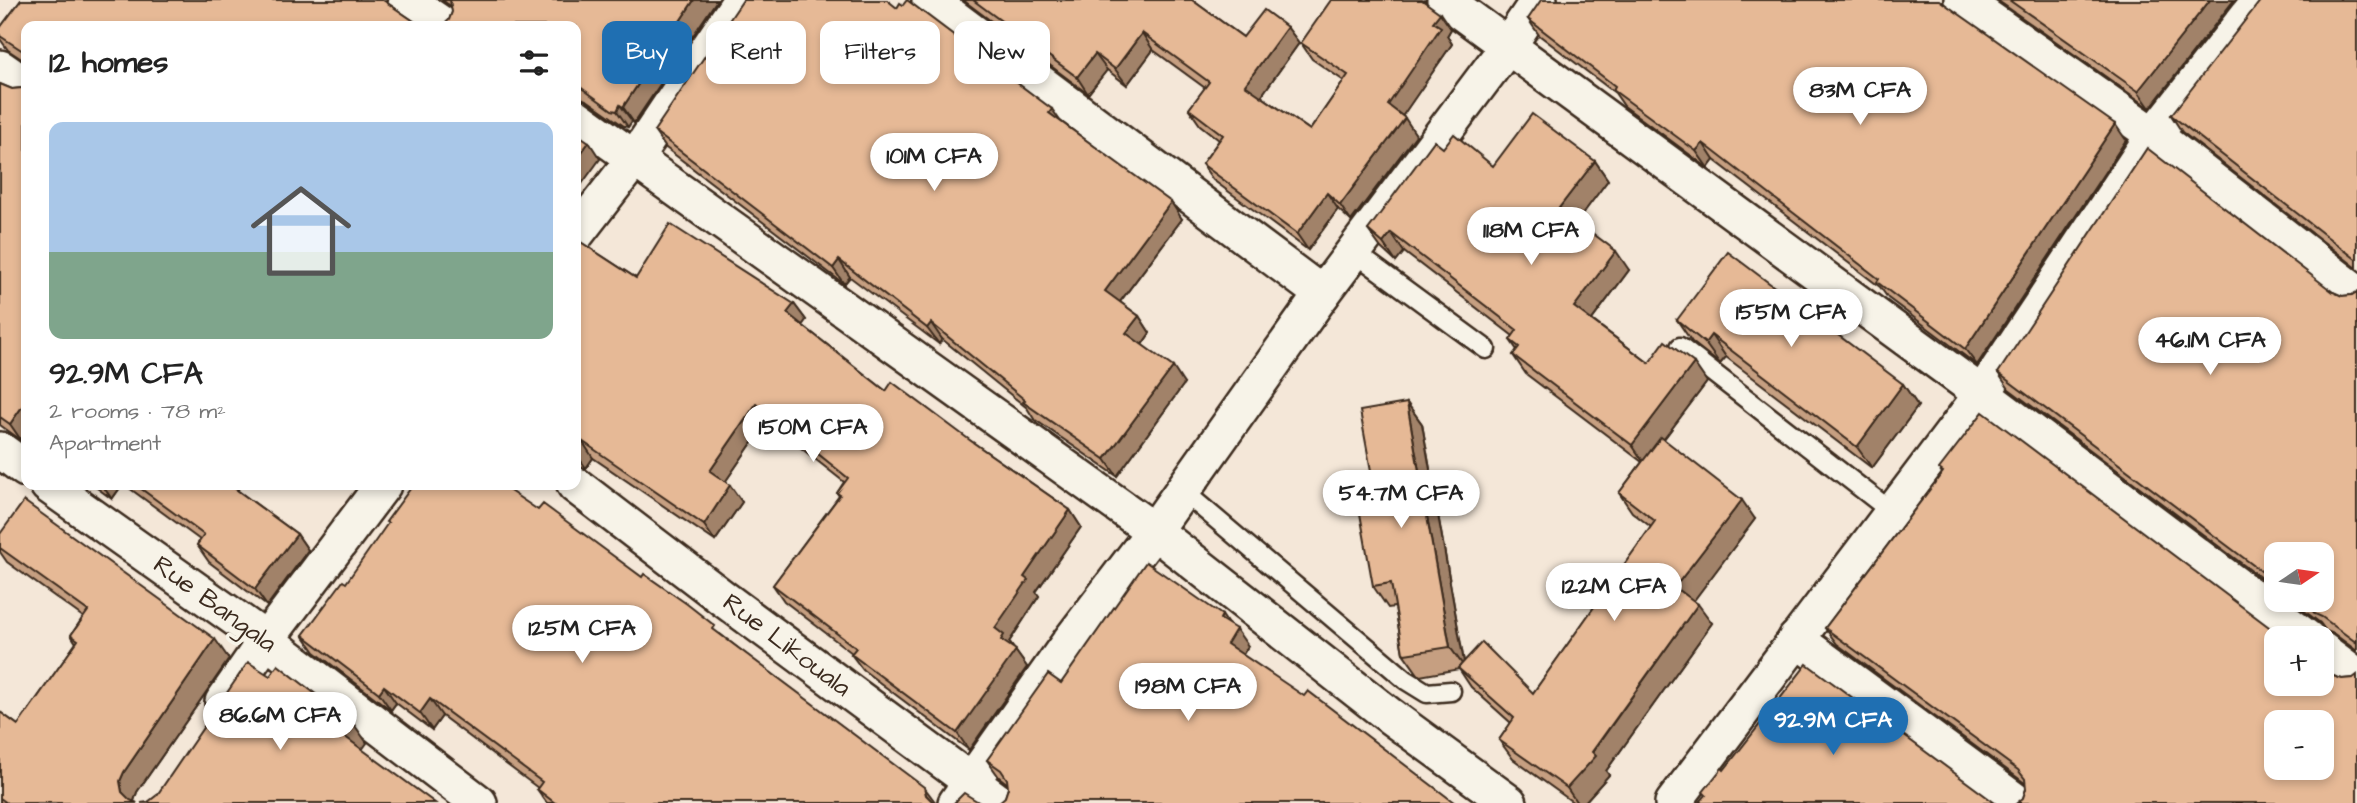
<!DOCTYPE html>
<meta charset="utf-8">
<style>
body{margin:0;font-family:"Architects Daughter",sans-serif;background:#f6f6f6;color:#222;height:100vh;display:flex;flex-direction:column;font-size:26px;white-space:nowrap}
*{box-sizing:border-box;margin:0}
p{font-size:23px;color:#767676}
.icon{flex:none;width:38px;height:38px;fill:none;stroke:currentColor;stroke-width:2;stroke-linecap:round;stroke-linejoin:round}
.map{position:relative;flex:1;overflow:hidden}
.details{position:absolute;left:21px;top:21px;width:560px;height:469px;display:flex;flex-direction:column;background:#fff;border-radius:14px;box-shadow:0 4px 10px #0003}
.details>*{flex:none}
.top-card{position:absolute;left:602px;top:21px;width:665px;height:63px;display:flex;gap:14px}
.needle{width:46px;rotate:77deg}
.controls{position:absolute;left:2264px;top:542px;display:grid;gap:14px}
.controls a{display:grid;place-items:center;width:70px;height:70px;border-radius:14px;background:#fff;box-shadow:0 4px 10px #0003;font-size:35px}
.price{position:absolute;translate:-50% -60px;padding:0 16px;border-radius:24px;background:#fff;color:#222;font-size:23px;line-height:46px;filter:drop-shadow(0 2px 4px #0008)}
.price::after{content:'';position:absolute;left:50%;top:42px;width:21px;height:16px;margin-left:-10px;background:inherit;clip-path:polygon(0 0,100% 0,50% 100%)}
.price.on{background:#1f6fb2;color:#fff}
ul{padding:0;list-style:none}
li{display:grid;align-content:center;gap:14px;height:371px;padding:0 28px}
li+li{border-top:2px solid #e0e0e0}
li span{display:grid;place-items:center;height:217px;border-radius:14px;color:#555}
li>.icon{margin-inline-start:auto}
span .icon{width:126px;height:126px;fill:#fffc;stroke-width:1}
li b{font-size:30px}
h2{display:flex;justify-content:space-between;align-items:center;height:84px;padding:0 28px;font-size:30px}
.chip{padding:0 24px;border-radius:14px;background:#fff;box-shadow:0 4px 10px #0003;font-size:24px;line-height:63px}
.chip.on{background:#1f6fb2;color:#fff}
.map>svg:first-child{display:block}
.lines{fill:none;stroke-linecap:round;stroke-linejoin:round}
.lane-casing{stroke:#3b2a1e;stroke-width:23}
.street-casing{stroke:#3b2a1e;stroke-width:40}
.lane{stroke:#f7f3e8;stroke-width:18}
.street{stroke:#f7f3e8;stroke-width:35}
.wall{fill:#c69f81;stroke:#3b2a1e;stroke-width:2}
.shaded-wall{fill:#a18269;stroke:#3b2a1e;stroke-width:2}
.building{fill:#e6b996;stroke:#3b2a1e;stroke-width:2;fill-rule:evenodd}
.labels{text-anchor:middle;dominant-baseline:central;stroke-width:7;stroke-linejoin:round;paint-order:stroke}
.street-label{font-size:26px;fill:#3b2a1e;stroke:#f7f3e8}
</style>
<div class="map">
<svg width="2357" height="803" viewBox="0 0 2357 803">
<rect width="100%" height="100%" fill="#f4e7d8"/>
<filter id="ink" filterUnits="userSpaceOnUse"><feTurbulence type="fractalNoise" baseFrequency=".0143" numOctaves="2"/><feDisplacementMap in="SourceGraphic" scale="14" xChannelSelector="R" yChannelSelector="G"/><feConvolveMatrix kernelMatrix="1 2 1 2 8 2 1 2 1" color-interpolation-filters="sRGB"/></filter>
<g filter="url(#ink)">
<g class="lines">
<!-- lane casing -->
<g class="lane-casing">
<g id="lane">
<polyline points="1354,252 1486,349"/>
<polyline points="1680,347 1892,512"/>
<polyline points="1183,491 1406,680 1427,693 1451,691"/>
</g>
</g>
<!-- street casing -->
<g class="street-casing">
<g id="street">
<polyline points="406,0 444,26"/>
<polyline points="930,0 1322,294"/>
<polyline points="1445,0 1982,394 2308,639"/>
<polyline points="1962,0 2154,135 2357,293"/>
<polyline points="0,68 26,86"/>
<polyline points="576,117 1154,531 1390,716 1509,803"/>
<polyline points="576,234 635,158 741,0"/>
<polyline points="0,450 26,469"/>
<polyline points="48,485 266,640 479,803"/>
<polyline points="575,485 724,599 1000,803"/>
<polyline points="1796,639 2018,803"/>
<polyline points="2322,650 2357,676"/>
<polyline points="223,702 266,640 383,485"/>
<polyline points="956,803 1071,640 1154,531 1322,294 1508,46 1539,0"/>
<polyline points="1673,803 1982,394 2154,135 2260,0"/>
</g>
</g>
<!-- lane -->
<use href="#lane" class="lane"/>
<!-- street -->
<use href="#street" class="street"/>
</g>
<!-- wall -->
<g class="wall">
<polygon points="21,0 386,0 387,3 421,26 26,26 26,62 8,50 0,39 0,28"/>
<polygon points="442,0 717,0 634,123 632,121 628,127 624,126 588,101 579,97 576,98 576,26 449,20 452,12 452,7"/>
<polygon points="963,0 1192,0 1243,37 1287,27 1299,43 1261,96 1310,130 1344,81 1312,59 1301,43 1425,0 1426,3 1451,29 1447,36 1452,44 1402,116 1416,135 1351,221 1338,209 1308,250 1213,180 1202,164 1219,140 1200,125 1189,109 1205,88 1153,50 1127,85 1107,70 1088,94"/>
<polygon points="1997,0 2234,0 2150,108"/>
<polygon points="2357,0 2357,268 2182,132 2171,115"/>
<polygon points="1943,3 2126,140 1977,365 1888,298 1880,287 1714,160 1708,168 1624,106 1615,93 1539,35 1528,19"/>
<polygon points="897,8 1061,122 1182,219 1120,302 1139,316 1150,333 1142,345 1184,384 1117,476 1034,419 1027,408 942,339 939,344 850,277 844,284 666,148 654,131"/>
<polygon points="0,84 12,89 22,88 26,85 26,433 21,440 0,425"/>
<polygon points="1443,148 1493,166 1595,161 1608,180 1577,221 1629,270 1592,320 1649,363 1707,382 1663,440 1755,519 1693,601 1712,623 1606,771 1609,775 1584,803 1574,803 1513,759 1499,740 1511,723 1471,687 1459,669 1420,676 1418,674 1403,653 1395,607 1388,608 1373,586 1374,487 1407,403 1422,424 1464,662 1533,693 1651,527 1632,512 1619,493 1642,462 1526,374 1513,355 1517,350 1510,340 1513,336 1404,252 1396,262 1381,248 1368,230"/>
<polygon points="576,239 636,278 794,304 806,320 802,325 886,391 971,441 1070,510 1081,527 1036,592 1039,596 1009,642 1027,667 969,750 863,670 851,654 852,653 784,601 773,585 839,496 837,493 844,482 767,421 725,482 742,502 715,541 593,458 586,468 576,466"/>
<polygon points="2333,292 2342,296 2352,295 2357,292 2357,651 2334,634 2326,631 2320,623 2290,600 2322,600 2277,555 2277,590 2009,389 1998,373"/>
<polygon points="1677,320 1903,384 1918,406 1872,468 1726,357 1720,364 1692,342"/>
<polygon points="1939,469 2333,676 2342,679 2353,678 2357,803 2023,798 2026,789 2026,784 1837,644 1825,628 1942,473"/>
<polygon points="93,485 122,485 112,499"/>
<polygon points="125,485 241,485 237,490 297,534 308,550 267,606 209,562 197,545 200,540"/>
<polygon points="0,534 229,659 137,792 134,801 134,802 137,803 0,803 0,712 18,725 76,643 71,635 83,617 7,562 0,552"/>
<polygon points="346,583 720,634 936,803 547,803 537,789 538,788 442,716 432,730 396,703 391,710 315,652 303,635"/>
<polygon points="1228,624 1248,646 1243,654 1005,797 1008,788 1008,784 999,777 987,760 1061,683"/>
</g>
<!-- shaded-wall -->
<g class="shaded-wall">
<polygon points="694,0 717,0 634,123 623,107"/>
<polygon points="2210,0 2234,0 2150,108 2138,91"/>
<polygon points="1440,13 1451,29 1447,36 1452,44 1399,121 1388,105 1433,22"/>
<polygon points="1287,27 1299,43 1257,102 1245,85"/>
<polygon points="1142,33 1153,50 1127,85 1115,69"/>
<polygon points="1095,54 1107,70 1088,94 1077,77"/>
<polygon points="620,105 632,121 628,127 617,111"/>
<polygon points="1052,109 1063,125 1049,113"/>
<polygon points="1405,118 1416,135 1351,221 1340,205"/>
<polygon points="2115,124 2126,140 1977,365 1965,349"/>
<polygon points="589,142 600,159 576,192 576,160"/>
<polygon points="1703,143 1714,160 1708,168 1696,151"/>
<polygon points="1595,161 1608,180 1573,227 1559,208"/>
<polygon points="1327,193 1338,209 1308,250 1297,234"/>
<polygon points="1171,202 1182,219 1116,307 1105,291"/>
<polygon points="1391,233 1404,252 1396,262 1383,243"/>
<polygon points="1616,251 1629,270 1588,325 1574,307"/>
<polygon points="839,260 850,277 844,284 833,268"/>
<polygon points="794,304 806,320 799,330 787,313"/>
<polygon points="1139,316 1150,333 1138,350 1126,333"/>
<polygon points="931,323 942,339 939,344 927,328"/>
<polygon points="1711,335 1726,357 1720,364 1705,343"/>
<polygon points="1694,363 1707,382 1645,464 1632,445"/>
<polygon points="1173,367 1184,384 1117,476 1105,459"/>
<polygon points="1903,384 1918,406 1872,468 1857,447"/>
<polygon points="26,401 26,433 21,440 10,424"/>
<polygon points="1407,403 1422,424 1465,668 1450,647"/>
<polygon points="756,404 767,421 721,488 710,471"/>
<polygon points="582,441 593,458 586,468 576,454 576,449"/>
<polygon points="102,485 122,485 112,499"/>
<polygon points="226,485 241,485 234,495"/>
<polygon points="730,485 742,502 715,541 704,525"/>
<polygon points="1742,500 1755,519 1689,607 1675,587"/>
<polygon points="1070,510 1081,527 1036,592 1039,596 1009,642 1027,667 969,750 957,733 1001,640 995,628 1024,577"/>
<polygon points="297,534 308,550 267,606 255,589"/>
<polygon points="1698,604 1712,623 1606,771 1609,775 1584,803 1577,803 1567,788"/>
<polygon points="1222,615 1233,632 1236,629 1248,646 1239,661 1227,644 1220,619"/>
<polygon points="215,639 229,659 137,792 134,801 134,803 130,803 122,792 120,781 124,772"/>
<polygon points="384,686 396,703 391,710 379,693"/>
<polygon points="430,699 442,716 432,730 420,713"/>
<polygon points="353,723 367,743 358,755 344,736"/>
<polygon points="924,787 936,803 932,803 926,795"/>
</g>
<!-- building -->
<g class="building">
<polygon points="21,0 383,0 421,26 26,26 26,53 0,36 0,28"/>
<polygon points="450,0 694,0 623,107 620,105 617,111 612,110 576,84 576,26 442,26 449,20 452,12"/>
<polygon points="743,0 887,0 897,8 900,3 903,5 907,0 1052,109 1049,113 1171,202 1105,291 1139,316 1126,333 1173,367 1105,459 1023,402 1025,400 931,323 927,328 839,260 833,268 654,131"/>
<polygon points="973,0 1192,0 1243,37 1264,10 1287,27 1245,85 1310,130 1348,75 1301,43 1331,0 1422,0 1440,13 1433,22 1441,27 1388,105 1405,118 1340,205 1327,193 1297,234 1202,164 1223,135 1189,109 1209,82 1142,33 1115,69 1095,54 1077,77"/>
<polygon points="1541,0 1939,0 2115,124 1965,349 1877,282 1879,279 1703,143 1696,151 1613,90 1615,86 1528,19"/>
<polygon points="2009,0 2210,0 2138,91"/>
<polygon points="2261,0 2357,0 2357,260 2171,115"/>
<polygon points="0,84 12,89 22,88 26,85 26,401 10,424 0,417"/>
<polygon points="1532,114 1595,161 1559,208 1616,251 1574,307 1649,363 1665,341 1694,363 1632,445 1513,355 1519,347 1510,340 1517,330 1391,233 1383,243 1368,230 1434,141 1443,148 1454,134 1493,166"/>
<polygon points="576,133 589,142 576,160"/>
<polygon points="2147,148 2333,292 2342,296 2352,295 2357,292 2357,643 2322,617 2315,614 2309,606 2300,600 2322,600 2322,555 2277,555 2277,583 1998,373"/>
<polygon points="670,224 794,304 787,313 886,391 892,382 971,441 1070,510 1024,577 1028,580 995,628 1004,635 1001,640 1016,650 957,733 851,654 856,648 773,585 840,495 837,493 848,478 756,404 710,471 730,485 704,525 582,441 576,449 576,239 636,278"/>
<polygon points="1728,252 1903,384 1857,447 1711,335 1705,343 1677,320"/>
<polygon points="1407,403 1450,647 1405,654 1403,653 1391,583 1373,586 1356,491 1374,487 1360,411"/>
<path d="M1983 412 2285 639H2277V684H2322V667L2333 676 2342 679 2353 678 2357 675V803H2017L2023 798 2026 789 2025 779 2018 770 1825 628 1943 472 1939 469ZM2277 723H2322V768H2277Z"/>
<polygon points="1661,437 1742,500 1675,587 1698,604 1592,752 1596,756 1567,788 1499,740 1514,718 1458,668 1482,642 1533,693 1655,521 1619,493"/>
<polygon points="136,485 230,485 297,534 255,589 197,545 204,535"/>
<polygon points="413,485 501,485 538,510 543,504 642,577 644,574 687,604 715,626 713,629 924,787 926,795 934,803 555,803 537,789 542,782 430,699 420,713 384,686 379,693 303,635 343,581 346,583 388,523 386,522"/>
<polygon points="24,501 215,639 124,772 120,781 122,792 130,800 137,803 7,803 0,798 0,712 18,725 78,640 71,635 88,611 0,548 0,534"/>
<polygon points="1146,562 1222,615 1220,619 1236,629 1227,644 1304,696 1308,691 1455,803 998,803 1005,797 1008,788 1007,779 1001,770 987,760 1048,674 1061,683"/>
<polygon points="248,662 270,676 278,665 353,723 344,736 435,803 141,803 148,802 157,795"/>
<polygon points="1807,664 1995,803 1699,803 1706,795 1703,792 1722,768 1724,770"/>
<polygon points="964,793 980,803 954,803"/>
</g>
</g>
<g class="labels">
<!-- street labels -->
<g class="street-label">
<text transform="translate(215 604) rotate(36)">Rue Bangala</text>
<text transform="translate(787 645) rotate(37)">Rue Likouala</text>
</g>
</g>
</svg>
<div class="controls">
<a><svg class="needle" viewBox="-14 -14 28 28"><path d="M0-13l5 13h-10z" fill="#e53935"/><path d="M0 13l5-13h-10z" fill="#767676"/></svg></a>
<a>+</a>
<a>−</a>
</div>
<b class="price" style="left:1860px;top:127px">83M CFA</b>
<b class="price" style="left:934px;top:193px">101M CFA</b>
<b class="price" style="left:1531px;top:267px">118M CFA</b>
<b class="price" style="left:1791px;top:349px">155M CFA</b>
<b class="price" style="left:2210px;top:377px">46.1M CFA</b>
<b class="price" style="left:813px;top:464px">150M CFA</b>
<b class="price" style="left:1401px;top:530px">54.7M CFA</b>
<b class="price" style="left:1614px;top:623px">122M CFA</b>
<b class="price" style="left:582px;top:665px">125M CFA</b>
<b class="price" style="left:1188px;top:723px">198M CFA</b>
<b class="price" style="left:280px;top:752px">86.6M CFA</b>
<b class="price on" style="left:1833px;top:757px">92.9M CFA</b>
<div class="top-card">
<a class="chip on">Buy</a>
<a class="chip">Rent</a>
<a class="chip">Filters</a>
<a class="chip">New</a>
</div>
<section class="details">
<h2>12 homes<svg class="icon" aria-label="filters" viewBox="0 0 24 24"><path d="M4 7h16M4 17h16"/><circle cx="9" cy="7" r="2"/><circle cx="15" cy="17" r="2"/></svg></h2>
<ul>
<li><span style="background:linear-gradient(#a9c7e8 60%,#7fa58c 0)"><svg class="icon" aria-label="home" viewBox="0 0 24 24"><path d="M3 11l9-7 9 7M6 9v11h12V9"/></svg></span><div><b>92.9M CFA</b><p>2 rooms · 78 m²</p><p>Apartment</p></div></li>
</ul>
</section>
</div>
